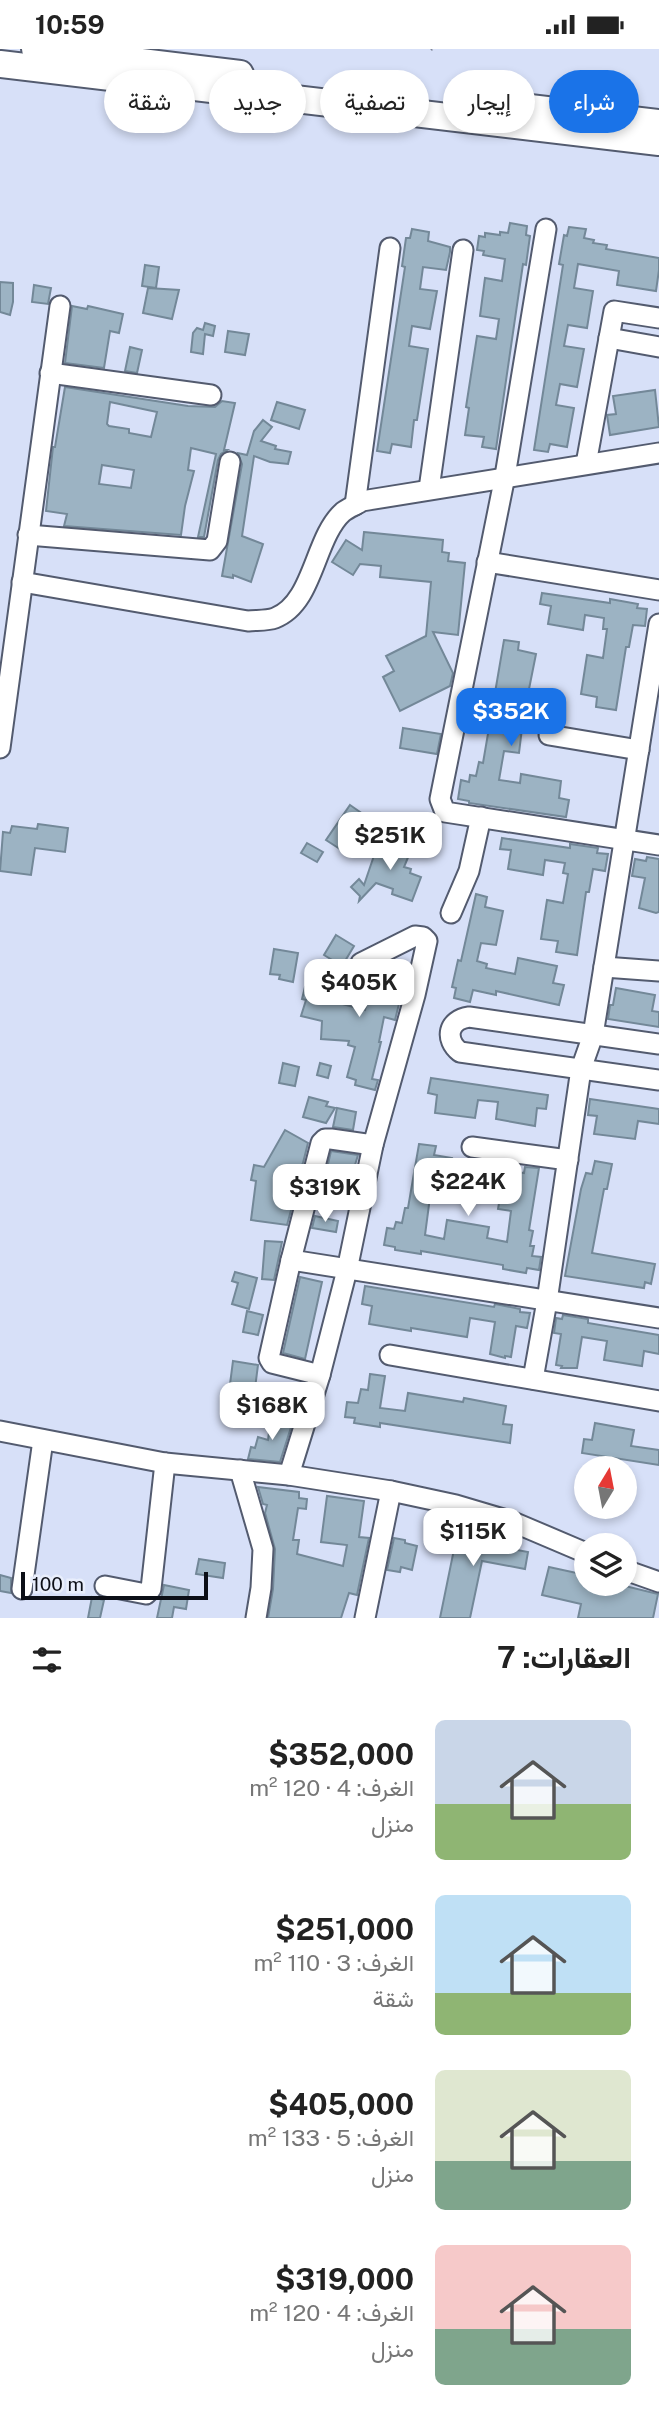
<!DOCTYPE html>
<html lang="ar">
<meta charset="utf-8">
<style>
body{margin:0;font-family:"Public Sans",Vazirmatn,sans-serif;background:#f2f2f2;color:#222;direction:rtl;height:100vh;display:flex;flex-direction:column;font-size:26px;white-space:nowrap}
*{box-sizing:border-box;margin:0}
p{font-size:23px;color:#767676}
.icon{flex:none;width:38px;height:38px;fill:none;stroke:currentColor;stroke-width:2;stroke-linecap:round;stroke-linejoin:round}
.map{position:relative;height:1569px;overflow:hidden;direction:ltr}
.details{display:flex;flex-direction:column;background:#fff;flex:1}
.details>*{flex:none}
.guide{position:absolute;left:21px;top:21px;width:618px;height:63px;direction:rtl;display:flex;gap:14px}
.needle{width:46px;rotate:10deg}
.buttons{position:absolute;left:574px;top:1407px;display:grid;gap:14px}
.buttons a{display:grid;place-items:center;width:63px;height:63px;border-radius:50%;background:#fff;box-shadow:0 4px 10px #0003;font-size:35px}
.scale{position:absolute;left:21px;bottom:18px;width:187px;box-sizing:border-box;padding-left:7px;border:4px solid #0c0f17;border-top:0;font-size:19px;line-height:24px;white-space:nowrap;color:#0c0f17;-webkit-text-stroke:5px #e8eefc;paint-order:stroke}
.price{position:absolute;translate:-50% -60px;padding:0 16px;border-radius:14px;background:#fff;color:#222;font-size:23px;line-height:46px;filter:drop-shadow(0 2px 4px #0008)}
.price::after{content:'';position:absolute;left:50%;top:42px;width:21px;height:16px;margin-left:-10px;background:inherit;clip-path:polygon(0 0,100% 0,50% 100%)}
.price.current{background:#1a73e8;color:#fff}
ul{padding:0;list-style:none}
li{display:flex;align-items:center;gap:21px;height:175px;padding:0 28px}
li span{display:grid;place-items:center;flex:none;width:196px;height:140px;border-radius:10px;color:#555}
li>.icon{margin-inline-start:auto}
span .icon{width:84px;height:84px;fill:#fffc;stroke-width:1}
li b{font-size:30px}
h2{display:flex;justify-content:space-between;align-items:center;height:84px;padding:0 28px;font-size:30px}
.chip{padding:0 24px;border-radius:32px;background:#fff;box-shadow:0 4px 10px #0003;font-size:24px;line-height:63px}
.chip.current{background:#1a73e8;color:#fff}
.status{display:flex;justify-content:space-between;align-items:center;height:49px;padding:0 35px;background:#fff;direction:ltr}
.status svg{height:19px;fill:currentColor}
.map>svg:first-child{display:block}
.building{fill:#9cb3c3;stroke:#738898;stroke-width:2;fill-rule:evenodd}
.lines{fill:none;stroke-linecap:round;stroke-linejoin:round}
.minor-casing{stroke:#535b6f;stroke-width:23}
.highway-casing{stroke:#535b6f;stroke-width:30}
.path{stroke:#818798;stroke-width:2.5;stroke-dasharray:3.5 5;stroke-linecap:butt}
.minor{stroke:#fff;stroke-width:19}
.highway{stroke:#fff;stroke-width:26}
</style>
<div class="status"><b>10:59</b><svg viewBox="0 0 49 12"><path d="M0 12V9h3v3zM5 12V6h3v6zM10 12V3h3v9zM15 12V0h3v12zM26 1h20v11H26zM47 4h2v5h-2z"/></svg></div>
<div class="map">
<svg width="659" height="1569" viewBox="0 0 659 1569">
<rect width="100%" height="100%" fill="#d7e0f8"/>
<!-- building -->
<g class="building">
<polygon points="510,174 527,177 526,186 530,187 526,216 523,215 496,400 482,398 484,388 465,386 469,359 466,358 477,287 496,290 499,270 480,267 485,229 502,232 505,210 483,206 484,202 477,201 479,187 485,188 485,184 500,186 500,183 508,184"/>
<polygon points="569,178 586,180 584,189 594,191 593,194 607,196 606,200 659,209 659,221 656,242 617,236 619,222 578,215 574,239 593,242 587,279 568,276 564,297 584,300 577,338 560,335 556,356 574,359 567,398 550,395 548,403 534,401 563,216 559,215 564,186 567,187"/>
<polygon points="412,180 429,183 428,192 450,198 450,203 446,221 423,218 420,240 437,242 430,280 412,277 409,297 428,300 417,371 414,371 411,398 392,395 390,404 377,402 405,218 402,217 406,189 410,189"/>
<polygon points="145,216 159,218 156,239 142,237"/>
<polygon points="0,233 13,234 13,253 10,266 0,263"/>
<polygon points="34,236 51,239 48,255 32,253"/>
<polygon points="148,239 179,241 172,270 143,264"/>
<polygon points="72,257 87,260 88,257 123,265 119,284 110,282 104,319 65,314"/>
<polygon points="205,274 215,277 213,287 205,285 203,305 191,303 193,284 197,279 203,281"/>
<polygon points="228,282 249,285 245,306 225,303"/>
<polygon points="130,298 142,301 137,324 125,322"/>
<path d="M65 338 188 357 215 358 222 352 235 354 224 401H227L221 405 218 411 204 488H198L216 405 191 399 188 421 194 422 185 457 181 486 64 477 67 465 46 462 53 398H55ZM110 353 157 363 151 388 129 384V380L109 377 107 375ZM102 416 134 421 131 439 99 435Z"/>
<polygon points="655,341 659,378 610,386 607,366 616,365 613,347"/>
<polygon points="277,353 305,361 299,380 271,371"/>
<polygon points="263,371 272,378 261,392 276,397 275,400 291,403 288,415 270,413 254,407 242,487 263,495 251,533 233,526 233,529 222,527 242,415 238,404 247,406 254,382"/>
<polygon points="364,483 443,491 442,503 449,504 448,512 465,514 458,586 433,583 453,624 450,637 400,662 383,628 394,622 386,607 426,587 431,533 380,528 381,517 360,515 353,526 332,513 346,491 362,501"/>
<polygon points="542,544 610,554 610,550 638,555 637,559 647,560 645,577 633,576 629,598 626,598 616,661 596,658 597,648 581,645 587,606 603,609 607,580 603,580 604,569 585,566 583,581 548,575 551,557 540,555"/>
<polygon points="504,591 519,593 518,601 536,605 528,645 510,642 507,660 524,663 519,704 504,702 499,731 520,734 521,725 561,732 559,749 569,751 566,768 469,754 469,752 458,750 461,731 469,733 470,726 476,727 479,713 483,714"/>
<polygon points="403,679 441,685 437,705 400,699"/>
<polygon points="350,756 370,770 346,804 326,791"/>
<polygon points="38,775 68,779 65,803 35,799 31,826 0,822 3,783 10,784 12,777 37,780"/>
<polygon points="380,789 403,796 401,803 409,806 404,818 411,820 410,824 421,828 412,852 392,845 393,840 376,834 359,852 360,847 351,838 359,830 364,836"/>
<polygon points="502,789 570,799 570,795 598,799 597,804 608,805 605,822 593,820 589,843 586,843 577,906 556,903 558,892 541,890 547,851 563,854 568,825 563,824 565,814 545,811 543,826 508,820 511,801 500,800"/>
<polygon points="307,794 323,803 317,813 301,804"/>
<polygon points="647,808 659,810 659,863 656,864 639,859 645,829 632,827 635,810 646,812"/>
<polygon points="476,845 487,848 485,858 503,862 496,896 481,894 477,912 487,915 486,919 515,925 518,909 557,917 553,934 564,936 559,956 496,942 496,946 473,941 470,953 454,949 456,939 452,938 458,911 461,912"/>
<polygon points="336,886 354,897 342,917 324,906"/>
<polygon points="274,900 298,904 293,933 279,930 280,926 270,925"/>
<polygon points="394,911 409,915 395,971 384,968 379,993 381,993 372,1030 378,1031 375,1041 355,1036 356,1031 347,1028 355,998 348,996 349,992 321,990 322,972 301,967 306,951 302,950 305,938 317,941 319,935 334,938 331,952 365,961 373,922 383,919"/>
<polygon points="616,939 655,946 652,962 659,963 659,978 608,970 610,956 613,956"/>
<polygon points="283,1014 299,1018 295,1037 279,1034"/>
<polygon points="320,1014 331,1017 328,1029 317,1026"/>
<polygon points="431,1029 548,1046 546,1060 537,1059 535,1077 496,1070 498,1053 478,1051 475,1069 435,1064 437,1046 428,1044"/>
<polygon points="309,1048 328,1053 326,1057 335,1059 326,1074 303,1068"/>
<polygon points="590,1050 659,1060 659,1075 638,1072 635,1090 594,1085 597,1067 588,1066"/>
<polygon points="337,1059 356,1063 353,1081 333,1078"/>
<polygon points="285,1081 308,1094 303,1114 299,1121 295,1119 288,1138 296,1143 287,1176 251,1171 256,1132 251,1131 254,1116 264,1118"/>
<polygon points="419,1095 436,1097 434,1106 452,1109 445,1151 430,1148 425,1186 444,1190 447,1171 489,1178 487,1189 507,1193 511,1162 498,1160 505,1121 524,1124 525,1118 539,1119 529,1181 533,1182 530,1197 534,1197 532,1207 541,1208 539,1221 527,1219 526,1224 503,1220 503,1216 421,1202 421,1205 395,1201 395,1198 384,1196 387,1179 394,1180 396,1173 402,1174 405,1159 408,1159"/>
<polygon points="331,1102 358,1106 345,1149 322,1141"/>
<polygon points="595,1112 612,1115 607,1140 604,1140 592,1204 655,1215 651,1235 645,1233 644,1239 565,1227 581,1140 586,1124 592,1125"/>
<polygon points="315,1167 338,1172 336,1183 312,1179"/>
<polygon points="265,1192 282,1193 274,1231 262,1230"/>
<polygon points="235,1223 257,1229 249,1260 232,1255 238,1234 232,1232"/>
<polygon points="300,1228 322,1233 305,1310 283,1304"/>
<polygon points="365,1237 494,1258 495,1255 520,1260 520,1263 530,1264 527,1279 516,1277 511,1308 505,1307 505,1309 490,1305 495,1273 470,1269 467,1288 411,1279 411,1282 369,1275 372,1257 362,1255"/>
<polygon points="247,1262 263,1266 258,1286 243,1283"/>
<polygon points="563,1266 588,1270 588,1274 659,1286 659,1305 644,1302 642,1317 604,1311 607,1292 582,1288 577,1319 561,1319 562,1317 556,1316 561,1285 554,1284 556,1269 562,1270"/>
<polygon points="233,1312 258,1316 254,1347 238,1345 239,1336 230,1335"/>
<polygon points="370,1325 385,1327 380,1359 405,1362 408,1344 463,1353 464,1349 506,1357 503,1375 512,1376 510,1394 380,1374 380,1378 354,1374 355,1369 345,1368 347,1353 358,1354 361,1340 368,1341"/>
<polygon points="271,1368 293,1372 280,1413 248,1410 251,1398 255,1399 258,1388 268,1391"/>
<polygon points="595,1374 634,1381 631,1397 659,1401 659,1416 582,1404 584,1390 592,1391"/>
<polygon points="258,1438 299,1443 299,1449 307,1450 306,1460 298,1459 293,1491 299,1491 297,1505 343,1517 347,1496 321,1493 327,1447 364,1452 359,1488 369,1489 357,1546 349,1544 341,1569 268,1569 273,1540 275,1500 265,1464 267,1456 263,1455"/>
<polygon points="460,1471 473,1474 472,1479 488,1482 486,1495 528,1503 525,1520 482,1512 470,1569 440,1569"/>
<polygon points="394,1489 405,1491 405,1494 417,1497 412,1521 401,1518 400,1523 387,1521"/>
<polygon points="199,1510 225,1514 223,1529 196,1525"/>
<polygon points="549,1518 586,1526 586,1535 617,1535 658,1545 653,1569 578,1569 581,1555 542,1546"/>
<polygon points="0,1526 11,1529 11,1544 0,1542"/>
<polygon points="164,1536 189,1541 186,1560 174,1558 172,1569 157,1569"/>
<polygon points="92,1548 104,1551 100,1569 88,1569"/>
</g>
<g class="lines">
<!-- minor casing -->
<g class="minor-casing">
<g id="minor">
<polyline points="546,180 505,427 440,750 445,763 659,796"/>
<polyline points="609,289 659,298"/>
<polyline points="50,324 211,346"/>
<polyline points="586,415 614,262 659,269"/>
<polyline points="429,440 463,201"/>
<polyline points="355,456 390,199"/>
<polyline points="28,486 210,501 217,492 230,413"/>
<polyline points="487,513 659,541"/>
<path d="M22 533 248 572C256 571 267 572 275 569 314 554 314 489 343 463 348 459 356 456 362 452L659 404"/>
<polyline points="549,686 639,701"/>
<polyline points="0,699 60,257"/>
<polyline points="451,864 469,822 481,768"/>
<polyline points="604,918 659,922"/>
<path d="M659 995 469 968C448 971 444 990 460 1003L659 1031"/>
<polyline points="472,1098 568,1111"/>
<polyline points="291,1211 659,1269"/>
<polyline points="390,1306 659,1352"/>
<polyline points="320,1326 272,1314 269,1309 291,1211 321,1094 325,1090 331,1090 373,1096"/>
<polyline points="533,1330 547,1252 581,1020 593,986 659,575"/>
<polyline points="0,1382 165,1414 289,1426 391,1442 456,1456 513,1473 586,1504"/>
<polyline points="240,1421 263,1500 261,1539 256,1569"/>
<polyline points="289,1426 320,1326 347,1221 373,1096 415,946 427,892 423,888 415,887 361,914"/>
<polyline points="625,1521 659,1533"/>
<polyline points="105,1537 146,1545 151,1540 165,1414"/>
<polyline points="22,1540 43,1391"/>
<polyline points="365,1569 391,1442"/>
</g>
</g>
<!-- highway casing -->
<g class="highway-casing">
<g id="highway">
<polyline points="35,0 240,25"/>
<polyline points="0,15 659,93"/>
<polyline points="487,54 659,74"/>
</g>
</g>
<!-- path -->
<polyline class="path" points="431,1 432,0"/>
<!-- minor -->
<use href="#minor" class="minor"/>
<!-- highway -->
<use href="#highway" class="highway"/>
</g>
</svg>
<div class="buttons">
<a><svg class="needle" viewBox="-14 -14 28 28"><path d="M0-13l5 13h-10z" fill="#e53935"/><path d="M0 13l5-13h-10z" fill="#767676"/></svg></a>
<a><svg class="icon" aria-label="layers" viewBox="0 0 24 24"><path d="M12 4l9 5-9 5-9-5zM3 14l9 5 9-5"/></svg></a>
</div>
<div class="scale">100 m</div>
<b class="price current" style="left:511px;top:699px">$352K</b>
<b class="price" style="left:390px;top:823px">$251K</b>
<b class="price" style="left:359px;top:970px">$405K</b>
<b class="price" style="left:468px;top:1169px">$224K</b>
<b class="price" style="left:325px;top:1175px">$319K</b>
<b class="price" style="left:272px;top:1393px">$168K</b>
<b class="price" style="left:473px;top:1519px">$115K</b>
<div class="guide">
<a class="chip current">شراء</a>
<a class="chip">إيجار</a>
<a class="chip">تصفية</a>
<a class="chip">جديد</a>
<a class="chip">شقة</a>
</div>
</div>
<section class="details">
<h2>العقارات: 7<svg class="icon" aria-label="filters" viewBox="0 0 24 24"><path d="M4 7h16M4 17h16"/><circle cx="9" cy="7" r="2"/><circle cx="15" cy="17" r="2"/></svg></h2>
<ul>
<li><span style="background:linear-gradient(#c9d6e8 60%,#8fb573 0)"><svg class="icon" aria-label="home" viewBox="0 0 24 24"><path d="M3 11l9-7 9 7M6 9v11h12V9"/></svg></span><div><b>$352,000</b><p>الغرف: 4 · 120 m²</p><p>منزل</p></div></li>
<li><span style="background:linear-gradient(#bfe0f5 70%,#8fb573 0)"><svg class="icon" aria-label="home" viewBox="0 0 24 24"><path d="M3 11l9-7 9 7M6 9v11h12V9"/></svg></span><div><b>$251,000</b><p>الغرف: 3 · 110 m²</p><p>شقة</p></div></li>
<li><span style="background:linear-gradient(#dfe7d0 65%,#7fa58c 0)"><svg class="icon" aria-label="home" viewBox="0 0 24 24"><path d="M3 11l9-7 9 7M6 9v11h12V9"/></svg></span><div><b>$405,000</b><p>الغرف: 5 · 133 m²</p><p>منزل</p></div></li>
<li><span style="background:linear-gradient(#f6c9c9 60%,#7fa58c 0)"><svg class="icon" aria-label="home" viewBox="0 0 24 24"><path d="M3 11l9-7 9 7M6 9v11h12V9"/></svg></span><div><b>$319,000</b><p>الغرف: 4 · 120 m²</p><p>منزل</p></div></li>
</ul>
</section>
